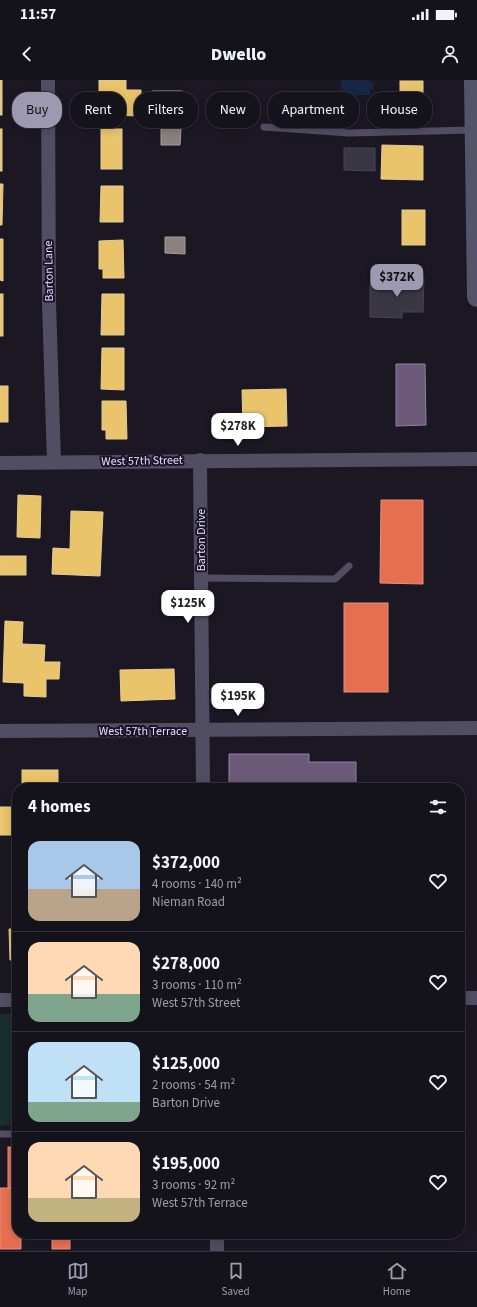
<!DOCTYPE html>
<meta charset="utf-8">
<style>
body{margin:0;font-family:"Source Sans 3",sans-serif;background:#1d1b23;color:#f1f3f6;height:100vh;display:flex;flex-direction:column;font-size:15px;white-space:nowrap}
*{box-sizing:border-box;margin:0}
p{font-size:13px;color:#9d9ea2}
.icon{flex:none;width:22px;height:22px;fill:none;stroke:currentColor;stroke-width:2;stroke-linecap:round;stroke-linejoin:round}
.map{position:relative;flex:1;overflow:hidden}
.details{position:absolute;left:12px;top:703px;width:453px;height:456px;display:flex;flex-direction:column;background:#14121a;border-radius:16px;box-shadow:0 2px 10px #0003,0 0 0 1px #333239}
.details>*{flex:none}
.hud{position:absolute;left:12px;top:12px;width:453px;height:36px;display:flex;gap:8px}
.price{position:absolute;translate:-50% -34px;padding:0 9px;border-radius:8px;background:#fff;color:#222;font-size:13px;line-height:26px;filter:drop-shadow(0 1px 2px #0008)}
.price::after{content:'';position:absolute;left:50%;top:24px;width:12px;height:9px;margin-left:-6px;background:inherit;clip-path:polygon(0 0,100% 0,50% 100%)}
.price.on{background:#9c99b0;color:#111}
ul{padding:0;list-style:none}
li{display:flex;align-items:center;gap:12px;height:100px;padding:0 16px}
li+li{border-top:1px solid #333239}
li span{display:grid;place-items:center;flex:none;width:112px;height:80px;border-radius:12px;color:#555}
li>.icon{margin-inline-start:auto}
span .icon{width:48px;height:48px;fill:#fffc;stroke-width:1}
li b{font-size:17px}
h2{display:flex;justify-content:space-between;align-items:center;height:48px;padding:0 16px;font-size:17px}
.chip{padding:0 14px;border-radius:16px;background:#14121a;box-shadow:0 2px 10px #0003,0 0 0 1px #333239;font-size:14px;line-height:36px}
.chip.on{background:#9c99b0;color:#111}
.status{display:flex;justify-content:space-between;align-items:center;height:28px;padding:0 20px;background:#14121a;direction:ltr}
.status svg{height:11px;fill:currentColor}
header{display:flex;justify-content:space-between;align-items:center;height:52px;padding:0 16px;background:#14121a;font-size:18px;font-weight:800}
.dock{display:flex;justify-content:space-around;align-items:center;height:56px;border-top:1px solid #333239;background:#14121a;font-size:11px;color:#9d9ea2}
.dock a{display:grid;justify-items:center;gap:2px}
.dock .on{color:#9c99b0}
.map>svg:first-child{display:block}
.green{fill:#182e30}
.water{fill:#152647}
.homes{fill:#e9c46a;stroke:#e7cc96}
.shops{fill:#e76f51;stroke:#e69084}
.offices{fill:#6d597a;stroke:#9081a1}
.industry{fill:#8a817c;stroke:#a49da2}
.building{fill:#3a3744;stroke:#484356}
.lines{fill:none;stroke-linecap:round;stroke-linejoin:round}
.lane{stroke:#514e63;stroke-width:7}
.street{stroke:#514e63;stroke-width:14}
.secondary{stroke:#555369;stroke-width:20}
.labels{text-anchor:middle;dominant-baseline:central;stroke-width:4;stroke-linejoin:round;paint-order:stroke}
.street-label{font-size:12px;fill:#e2defc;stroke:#181328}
</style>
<div class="status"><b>11:57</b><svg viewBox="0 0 49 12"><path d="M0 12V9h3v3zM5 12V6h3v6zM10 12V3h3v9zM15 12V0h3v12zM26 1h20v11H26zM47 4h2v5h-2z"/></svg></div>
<header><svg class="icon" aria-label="back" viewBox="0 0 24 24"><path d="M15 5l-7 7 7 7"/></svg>Dwello<svg class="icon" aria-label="person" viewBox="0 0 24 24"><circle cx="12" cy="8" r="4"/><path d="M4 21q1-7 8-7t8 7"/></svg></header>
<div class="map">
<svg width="477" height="1171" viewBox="0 0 477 1171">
<rect width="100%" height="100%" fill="#1b1823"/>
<!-- green -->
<polygon class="green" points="17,933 17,1045 0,1046 0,934"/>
<!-- water -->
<polygon class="water" points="341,0 369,0 370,2 373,2 373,10 370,10 370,15 341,15"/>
<!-- homes -->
<g class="homes">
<rect x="0" y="0" width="2" height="35"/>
<polygon points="99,0 126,0 126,10 141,10 141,36 103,35 103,23 99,22"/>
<rect x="400" y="1" width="23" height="34"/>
<rect x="0" y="49" width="2" height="42"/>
<rect x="101" y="49" width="21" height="40"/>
<polygon points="382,65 423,66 423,100 381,99"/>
<polygon points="0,104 3,104 2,145 0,145"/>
<polygon points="101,106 123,106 123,142 100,142"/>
<rect x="402" y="130" width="23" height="35"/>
<polygon points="0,159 3,159 3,201 0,200"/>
<polygon points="123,160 124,198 103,198 103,189 99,189 99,161"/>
<rect x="0" y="214" width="3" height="42"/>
<polygon points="102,214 124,214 124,255 101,255"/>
<polygon points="102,268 124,268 124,310 101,309"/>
<rect x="0" y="306" width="8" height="36"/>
<polygon points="286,309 287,346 243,347 242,310"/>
<polygon points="102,321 126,321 127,359 106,359 106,350 102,350"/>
<polygon points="18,415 41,416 40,458 17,457"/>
<polygon points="71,431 103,432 100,496 52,494 53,468 70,469"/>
<rect x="0" y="476" width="26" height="19"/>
<polygon points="5,541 23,542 22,564 45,565 44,582 60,582 59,599 46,599 46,617 24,616 24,603 3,602"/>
<polygon points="174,589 175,619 121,621 120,590"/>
<rect x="22" y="690" width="36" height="18"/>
<rect x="0" y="727" width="17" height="28"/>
<polygon points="9,849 17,849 17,880 10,880"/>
</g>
<!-- shops -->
<g class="shops">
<polygon points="381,420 423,420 423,504 380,503"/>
<rect x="344" y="523" width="44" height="89"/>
<rect x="8" y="1067" width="9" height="41"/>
<polygon points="0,1108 17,1108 17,1154 21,1154 21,1169 0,1169"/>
<rect x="52" y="1154" width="18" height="15"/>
</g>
<!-- offices -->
<g class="offices">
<polygon points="396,284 425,284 426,345 396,346"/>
<polygon points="229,674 309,674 309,682 356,682 356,708 229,708"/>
</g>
<!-- industry -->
<g class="industry">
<rect x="153" y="11" width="29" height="22"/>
<polygon points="161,47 181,48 180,65 161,65"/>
<polygon points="165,157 185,157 185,174 165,173"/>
</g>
<!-- building -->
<g class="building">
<polygon points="344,68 375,68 375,91 344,90"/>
<polygon points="402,198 424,198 423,232 402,232 402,238 370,237 370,204 402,204"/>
</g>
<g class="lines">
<!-- lane -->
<g class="lane">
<polyline points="264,47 349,53 474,50"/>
<polyline points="201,498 335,499 349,486"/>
<polyline points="0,1054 17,1054"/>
</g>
<!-- street -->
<g class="street">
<polyline points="48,0 49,222 54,382"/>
<polyline points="200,380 203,708"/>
<polyline points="0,383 477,379"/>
<polyline points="0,651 477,648"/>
<polyline points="460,918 477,918"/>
<polyline points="0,920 17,920"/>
<polyline points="217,1171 217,1154"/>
</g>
<!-- secondary -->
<polyline class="secondary" points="474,0 477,217"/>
</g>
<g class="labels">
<!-- street labels -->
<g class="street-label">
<text transform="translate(49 191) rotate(-91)">Barton Lane</text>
<text transform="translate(142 381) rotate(-1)">West 57th Street</text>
<text transform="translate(201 460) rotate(-90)">Barton Drive</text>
<text x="143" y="651">West 57th Terrace</text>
</g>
</g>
</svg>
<b class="price on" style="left:397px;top:218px">$372K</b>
<b class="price" style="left:238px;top:367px">$278K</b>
<b class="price" style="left:188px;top:544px">$125K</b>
<b class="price" style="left:238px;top:637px">$195K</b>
<div class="hud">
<a class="chip on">Buy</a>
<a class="chip">Rent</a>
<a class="chip">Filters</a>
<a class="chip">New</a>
<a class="chip">Apartment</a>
<a class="chip">House</a>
</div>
<section class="details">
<h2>4 homes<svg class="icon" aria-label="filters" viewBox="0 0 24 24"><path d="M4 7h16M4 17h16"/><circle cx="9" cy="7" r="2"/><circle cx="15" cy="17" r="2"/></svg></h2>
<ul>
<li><span style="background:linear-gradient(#a9c7e8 60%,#b9a48a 0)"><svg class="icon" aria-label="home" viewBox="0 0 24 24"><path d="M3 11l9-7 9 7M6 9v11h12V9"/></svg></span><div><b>$372,000</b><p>4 rooms · 140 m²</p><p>Nieman Road</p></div><svg class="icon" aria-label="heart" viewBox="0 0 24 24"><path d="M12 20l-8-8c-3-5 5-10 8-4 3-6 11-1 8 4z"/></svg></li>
<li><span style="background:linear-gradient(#ffd9b3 65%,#7fa58c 0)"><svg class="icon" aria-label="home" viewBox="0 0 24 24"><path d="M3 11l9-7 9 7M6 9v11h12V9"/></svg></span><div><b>$278,000</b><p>3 rooms · 110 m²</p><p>West 57th Street</p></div><svg class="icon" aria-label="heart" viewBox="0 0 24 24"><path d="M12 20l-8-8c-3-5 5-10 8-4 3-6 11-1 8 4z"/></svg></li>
<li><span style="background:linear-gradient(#bfe0f5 75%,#7fa58c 0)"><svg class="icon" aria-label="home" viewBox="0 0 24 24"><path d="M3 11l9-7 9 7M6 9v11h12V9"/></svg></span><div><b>$125,000</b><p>2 rooms · 54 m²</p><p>Barton Drive</p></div><svg class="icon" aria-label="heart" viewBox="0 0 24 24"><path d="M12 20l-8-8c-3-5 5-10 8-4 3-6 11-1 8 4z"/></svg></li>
<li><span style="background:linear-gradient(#ffd9b3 70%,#c2b280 0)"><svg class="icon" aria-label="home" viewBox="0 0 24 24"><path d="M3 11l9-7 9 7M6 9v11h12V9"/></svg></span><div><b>$195,000</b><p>3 rooms · 92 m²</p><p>West 57th Terrace</p></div><svg class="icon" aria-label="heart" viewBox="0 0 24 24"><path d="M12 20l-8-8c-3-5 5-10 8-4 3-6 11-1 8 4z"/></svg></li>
</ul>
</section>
</div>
<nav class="dock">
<a class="on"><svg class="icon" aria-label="map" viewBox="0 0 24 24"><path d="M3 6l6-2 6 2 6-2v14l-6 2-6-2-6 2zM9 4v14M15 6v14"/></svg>Map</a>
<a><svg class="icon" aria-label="saved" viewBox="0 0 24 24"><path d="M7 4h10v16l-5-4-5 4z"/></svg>Saved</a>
<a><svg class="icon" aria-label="home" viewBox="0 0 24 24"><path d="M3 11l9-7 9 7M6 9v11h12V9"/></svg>Home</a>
</nav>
